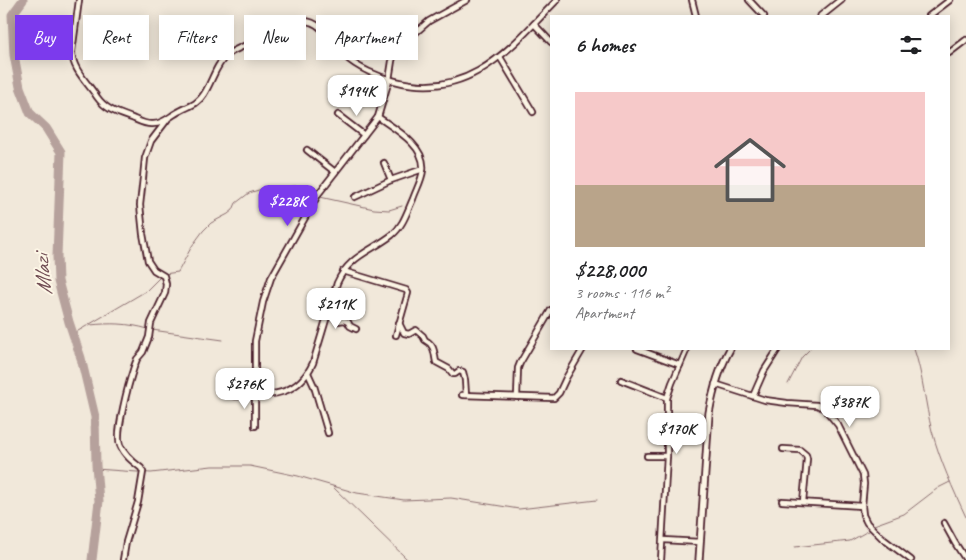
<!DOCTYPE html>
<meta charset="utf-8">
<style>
body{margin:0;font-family:Caveat,sans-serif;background:#f2f2f2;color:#202124;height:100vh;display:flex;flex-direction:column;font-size:19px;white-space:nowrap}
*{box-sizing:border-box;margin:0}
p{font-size:16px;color:#757577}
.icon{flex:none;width:28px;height:28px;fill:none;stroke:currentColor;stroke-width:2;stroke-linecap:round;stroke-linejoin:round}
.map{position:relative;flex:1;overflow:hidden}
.side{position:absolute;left:550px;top:15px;width:400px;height:335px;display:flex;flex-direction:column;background:#fff;border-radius:0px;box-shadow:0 2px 12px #0003}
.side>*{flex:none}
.banner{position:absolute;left:15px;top:15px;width:460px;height:45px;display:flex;gap:10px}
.price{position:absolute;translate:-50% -42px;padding:0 11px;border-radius:10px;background:#fff;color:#222;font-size:16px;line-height:32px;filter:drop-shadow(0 1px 2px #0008)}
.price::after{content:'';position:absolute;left:50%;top:30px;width:15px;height:11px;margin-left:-8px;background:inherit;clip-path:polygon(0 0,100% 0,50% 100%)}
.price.current{background:#7c3aed;color:#fff}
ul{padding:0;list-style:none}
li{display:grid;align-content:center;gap:10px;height:265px;padding:0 25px}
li+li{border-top:1px solid #e0e0e0}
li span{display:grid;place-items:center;height:155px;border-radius:0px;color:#555}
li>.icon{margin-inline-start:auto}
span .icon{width:90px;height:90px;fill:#fffc;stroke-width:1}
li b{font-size:21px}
h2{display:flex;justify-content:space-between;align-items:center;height:60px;padding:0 25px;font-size:21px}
.tag{padding:0 18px;border-radius:0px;background:#fff;box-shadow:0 2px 12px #0003;font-size:18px;line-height:45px}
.tag.current{background:#7c3aed;color:#fff}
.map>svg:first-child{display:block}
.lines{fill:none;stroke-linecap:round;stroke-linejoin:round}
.stream{stroke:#8b6d6f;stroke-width:1}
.river{stroke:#b6a19c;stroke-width:9}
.minor-casing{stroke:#4a1f2b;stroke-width:8}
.tertiary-casing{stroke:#4a1f2b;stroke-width:9}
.minor{stroke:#fcf5e5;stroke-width:4.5}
.tertiary{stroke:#fcf5e5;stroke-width:5.5}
.labels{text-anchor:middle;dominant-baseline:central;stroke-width:4;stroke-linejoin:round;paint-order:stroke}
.water-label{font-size:22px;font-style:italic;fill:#704c53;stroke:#fcf5e5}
</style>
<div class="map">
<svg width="966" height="560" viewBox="0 0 966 560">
<rect width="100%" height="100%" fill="#f1e8da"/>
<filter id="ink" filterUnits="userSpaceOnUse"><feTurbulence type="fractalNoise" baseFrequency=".02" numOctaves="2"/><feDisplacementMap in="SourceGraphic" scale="10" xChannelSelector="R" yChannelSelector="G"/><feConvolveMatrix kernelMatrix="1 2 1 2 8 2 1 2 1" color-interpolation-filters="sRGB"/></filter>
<g filter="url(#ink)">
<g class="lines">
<!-- stream -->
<g class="stream">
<polyline points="320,197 374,209 389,210 402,206"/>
<polyline points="164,274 178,272 192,246 203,231 211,223 228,214 233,210 236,203 249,193 265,188 298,186 304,189"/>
<path d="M90 325C110 323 128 323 148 329"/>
<polyline points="152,330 223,340"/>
<polyline points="73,334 146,291 161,276"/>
<path d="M914 349C923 375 925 404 932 431 940 461 953 489 966 517"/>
<polyline points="788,384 802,357 810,349"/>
<polyline points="96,469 151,473 212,466 250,466 298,476 357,493 404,500 451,498 519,509 597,500"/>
<polyline points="333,487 408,560"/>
<polyline points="874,525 904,514 938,488 950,482"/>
<polyline points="795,547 850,541 868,531"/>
</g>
<!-- river -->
<polyline class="river" points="23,0 12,15 14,55 20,87 30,113 46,128 61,152 57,256 58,281 69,322 81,358 95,417 96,465 99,501 92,560"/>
<!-- minor casing -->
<g class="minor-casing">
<g id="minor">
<path d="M79 0 72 52C72 69 88 83 97 97 106 110 118 113 132 118 139 121 146 125 153 124 164 124 171 115 180 111 191 105 197 105 204 94 212 82 216 64 227 55 236 48 248 45 258 40 270 35 290 21 303 21 322 20 333 45 345 56 357 68 379 77 395 81 470 101 510 48 557 0"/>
<polyline points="692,0 696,16"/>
<polyline points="749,0 764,16"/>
<polyline points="929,16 950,0"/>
<polyline points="534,24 551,42"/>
<polyline points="949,53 966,40"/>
<polyline points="500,57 533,112"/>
<polyline points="338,115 364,135"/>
<polyline points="307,150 335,172"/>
<polyline points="384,163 391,180"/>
<polyline points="355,197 391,180 423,169"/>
<polyline points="343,271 406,290 408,293 396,335"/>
<polyline points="329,310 335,318 338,321 344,320 348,322 350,326 356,329"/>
<path d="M399 323 404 333 409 334 416 330 423 336 425 340C435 345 434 353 436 362L449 369 453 374H455L459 371 463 372 465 380 466 395"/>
<polyline points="637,349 680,365"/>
<polyline points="308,373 314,386 328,433"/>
<polyline points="621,380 667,398"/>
<polyline points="715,384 765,400 787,403 817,405 825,409 838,425 863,475 864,484 862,506 863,515 867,523 882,538 911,560"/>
<polyline points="462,395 554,398 559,393 566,378 583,349"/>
<path d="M236 396C269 395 297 398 313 363L337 283C349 256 370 252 392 235 403 226 407 212 413 199 416 190 422 180 423 170 426 146 395 129 378 117"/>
<polyline points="753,396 764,371 778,349"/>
<polyline points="517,397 518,368 520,363 551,310"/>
<polyline points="255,426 255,341 263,302 271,278 319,193 378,117 389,80 392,61 394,54 398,48 429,21 467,0"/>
<polyline points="783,449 800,450 806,455 807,459 803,502"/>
<polyline points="647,456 667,456"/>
<polyline points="782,501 862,506"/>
<polyline points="944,523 955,543 966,560"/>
<polyline points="663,540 700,542"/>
<path d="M123 560 126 542 138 502 143 472 141 468C133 462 124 455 120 445 115 433 129 382 134 367L137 359 143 352 149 337 151 323 165 293 166 284 164 276 154 270 148 261 143 234 140 205 143 178 145 158 151 141 167 120"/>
<polyline points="661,560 667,456 667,398 672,383 687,349"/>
</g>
</g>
<!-- tertiary casing -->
<g class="tertiary-casing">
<g id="tertiary">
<polyline points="821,16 841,0"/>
<path d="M699 560 709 413C713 391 719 369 730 349"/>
</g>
</g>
<!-- minor -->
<use href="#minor" class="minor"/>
<!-- tertiary -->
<use href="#tertiary" class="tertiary"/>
</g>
</g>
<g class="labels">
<!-- water labels -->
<g class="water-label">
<text transform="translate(43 275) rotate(-95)">Mlazi</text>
</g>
</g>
</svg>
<b class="price" style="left:357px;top:117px">$194K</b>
<b class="price current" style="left:288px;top:227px">$228K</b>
<b class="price" style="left:336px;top:330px">$211K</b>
<b class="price" style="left:245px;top:410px">$276K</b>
<b class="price" style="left:850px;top:428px">$387K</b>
<b class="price" style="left:677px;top:455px">$170K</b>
<div class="banner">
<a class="tag current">Buy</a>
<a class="tag">Rent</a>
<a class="tag">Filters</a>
<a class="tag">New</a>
<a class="tag">Apartment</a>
</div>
<section class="side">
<h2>6 homes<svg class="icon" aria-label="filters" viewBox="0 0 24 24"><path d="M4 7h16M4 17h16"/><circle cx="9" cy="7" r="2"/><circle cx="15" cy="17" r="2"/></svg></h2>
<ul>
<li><span style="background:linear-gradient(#f6c9c9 60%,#b9a48a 0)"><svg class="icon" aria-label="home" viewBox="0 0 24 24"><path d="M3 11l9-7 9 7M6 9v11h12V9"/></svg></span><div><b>$228,000</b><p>3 rooms · 116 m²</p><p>Apartment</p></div></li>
</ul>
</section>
</div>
